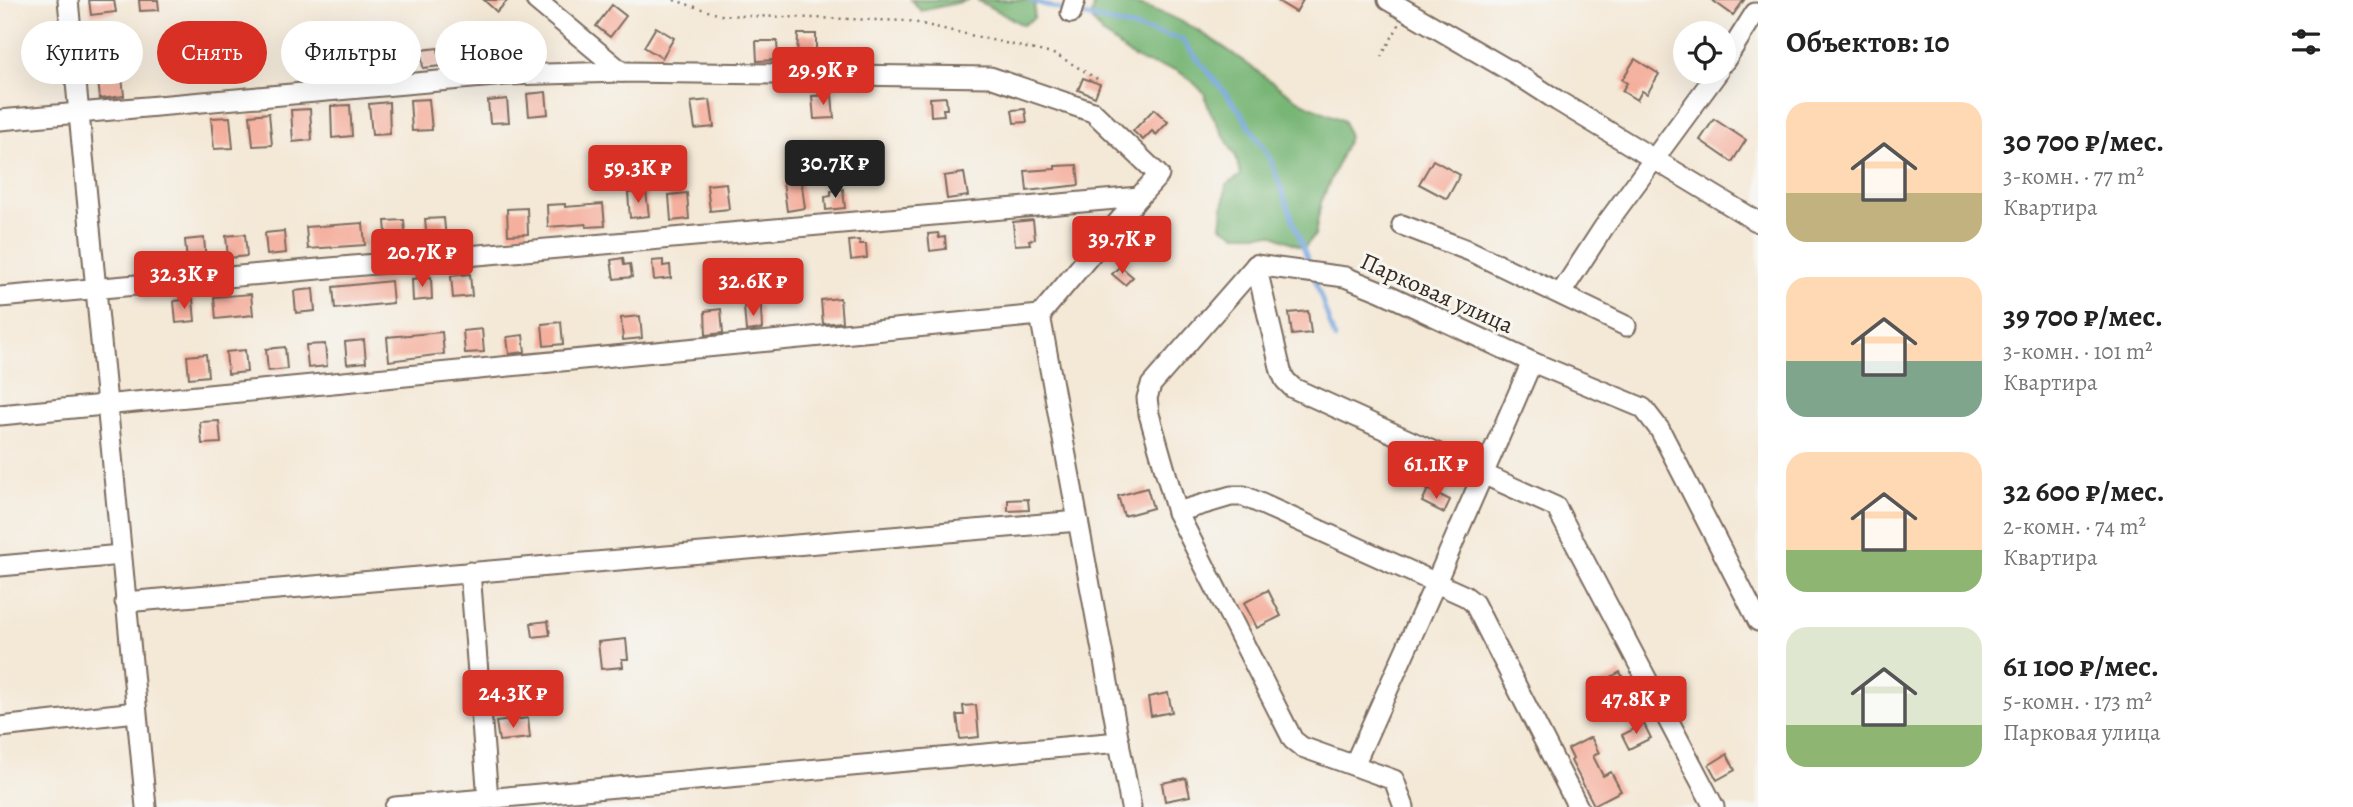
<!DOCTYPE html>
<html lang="ru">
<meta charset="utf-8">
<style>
body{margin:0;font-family:Alegreya,serif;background:#f6f6f6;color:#222;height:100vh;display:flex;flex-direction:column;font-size:26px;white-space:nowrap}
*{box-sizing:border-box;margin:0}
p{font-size:23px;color:#767676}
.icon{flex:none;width:38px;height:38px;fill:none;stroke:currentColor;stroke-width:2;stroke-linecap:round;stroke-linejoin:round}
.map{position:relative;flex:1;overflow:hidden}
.drawer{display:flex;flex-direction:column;background:#fff;width:595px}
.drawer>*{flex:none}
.hud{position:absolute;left:21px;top:21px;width:665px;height:63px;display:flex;gap:14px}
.tools{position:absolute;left:1673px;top:21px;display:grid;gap:14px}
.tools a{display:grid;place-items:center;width:63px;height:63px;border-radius:50%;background:#fff;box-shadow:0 7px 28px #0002;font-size:35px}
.price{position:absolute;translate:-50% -60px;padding:0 16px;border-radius:7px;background:#d93025;color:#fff;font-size:23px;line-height:46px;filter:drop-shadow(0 2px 4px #0008)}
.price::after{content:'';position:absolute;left:50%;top:42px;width:21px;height:16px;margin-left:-10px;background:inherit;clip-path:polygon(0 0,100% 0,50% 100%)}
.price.on{background:#222;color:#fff}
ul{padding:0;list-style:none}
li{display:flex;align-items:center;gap:21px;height:175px;padding:0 28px}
li span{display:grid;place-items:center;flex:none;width:196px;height:140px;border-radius:21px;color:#555}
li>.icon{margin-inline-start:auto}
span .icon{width:84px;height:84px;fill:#fffc;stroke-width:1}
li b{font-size:30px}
h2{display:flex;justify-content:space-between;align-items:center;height:84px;padding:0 28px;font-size:30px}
.chip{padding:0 24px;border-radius:32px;background:#fff;box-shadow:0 7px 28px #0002;font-size:24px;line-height:63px}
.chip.on{background:#d93025;color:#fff}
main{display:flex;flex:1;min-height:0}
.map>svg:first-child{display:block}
.forest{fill:#78b676;stroke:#5a704a;stroke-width:2}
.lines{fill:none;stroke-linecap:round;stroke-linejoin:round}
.stream{stroke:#75a4de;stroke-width:4.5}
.building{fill:#f5af9d}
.minor-casing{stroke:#7c6c5e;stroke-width:23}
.path{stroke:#7c6c5e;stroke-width:2.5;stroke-dasharray:2 5;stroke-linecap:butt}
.minor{stroke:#fff;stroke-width:19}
.labels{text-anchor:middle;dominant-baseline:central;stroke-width:6;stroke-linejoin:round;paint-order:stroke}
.street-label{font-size:24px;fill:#3b2a1e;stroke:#f6f6f2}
</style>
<main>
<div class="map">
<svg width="1758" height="807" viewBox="0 0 1758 807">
<rect width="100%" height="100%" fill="#f6f6f2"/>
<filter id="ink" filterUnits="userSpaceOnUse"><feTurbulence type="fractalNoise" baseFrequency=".0143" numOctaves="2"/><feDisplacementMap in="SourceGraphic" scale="14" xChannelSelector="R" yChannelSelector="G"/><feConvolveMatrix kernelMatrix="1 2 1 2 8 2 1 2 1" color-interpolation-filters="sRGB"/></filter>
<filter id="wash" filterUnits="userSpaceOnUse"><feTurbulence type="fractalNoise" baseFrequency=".00686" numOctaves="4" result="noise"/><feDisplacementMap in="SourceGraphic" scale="28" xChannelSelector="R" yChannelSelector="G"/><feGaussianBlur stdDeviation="1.57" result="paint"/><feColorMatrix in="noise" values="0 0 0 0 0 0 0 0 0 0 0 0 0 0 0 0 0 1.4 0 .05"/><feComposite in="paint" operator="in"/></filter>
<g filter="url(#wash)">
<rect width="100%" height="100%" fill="#f4e8d6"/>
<!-- forest -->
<g class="forest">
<polygon points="911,0 970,0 921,11"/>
<polygon points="977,0 1035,0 1034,18 1023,25"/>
<path d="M1101 0C1176 0 1236 59 1295 98 1311 108 1328 113 1344 121L1349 137 1321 202 1315 235 1304 248 1272 234H1236L1221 226 1226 185 1241 175 1236 157 1209 109 1204 93 1191 80 1176 70 1143 62 1127 53 1101 32 1091 18 1095 2Z"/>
</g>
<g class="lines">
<!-- stream -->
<g class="stream">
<polyline points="1029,0 1065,11"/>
<polyline points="1077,14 1181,39 1240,111 1270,159 1311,268"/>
<polyline points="1315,280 1335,339"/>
</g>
</g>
<g id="blocks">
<!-- building -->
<g class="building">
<polygon points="89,0 114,0 116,12 91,15"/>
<polygon points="139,0 158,0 159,10 140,11"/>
<polygon points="484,0 508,0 497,12"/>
<polygon points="1276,0 1303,0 1296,12"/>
<polygon points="1712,0 1744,0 1733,15"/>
<polygon points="612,5 626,16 610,37 596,26"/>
<polygon points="656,27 674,38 662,58 644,47"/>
<polygon points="798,34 816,34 816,59 797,58"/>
<polygon points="537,38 539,57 515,59 513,41"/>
<polygon points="756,41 777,41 778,60 757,61"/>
<polygon points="438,48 441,66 423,68 421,50"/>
<polygon points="321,59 323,77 305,79 303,61"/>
<polygon points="1635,59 1659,74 1647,94 1642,91 1637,100 1622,91 1627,83 1622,80"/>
<polygon points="122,77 124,96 100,99 98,80"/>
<polygon points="1083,78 1100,84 1095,97 1078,90"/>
<polygon points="546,92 548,114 529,116 527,94"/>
<polygon points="832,95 834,118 814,119 812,96"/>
<polygon points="946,97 947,109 943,109 944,115 931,116 930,98"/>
<polygon points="429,99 432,130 412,131 410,100"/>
<polygon points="507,99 509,122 490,123 488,101"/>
<polygon points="710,100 714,127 695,129 691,102"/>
<polygon points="389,102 390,134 372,135 369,104"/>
<polygon points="350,105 352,136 332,138 331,106"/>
<polygon points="310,109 312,140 293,142 291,110"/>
<polygon points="1025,109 1027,122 1014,123 1012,110"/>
<polygon points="1154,109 1168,122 1156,135 1152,131 1143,140 1133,131"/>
<polygon points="269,113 272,145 253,146 250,115"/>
<polygon points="230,117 233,148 214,149 211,118"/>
<polygon points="1714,119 1746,140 1732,162 1700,140"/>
<polygon points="1433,160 1460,175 1447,199 1419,184"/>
<polygon points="1077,165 1079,185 1027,191 1025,171 1055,169 1055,166"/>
<polygon points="964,173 968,196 947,199 944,176"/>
<polygon points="801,179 805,208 787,211 783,182"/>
<polygon points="726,183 729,209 710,211 707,185"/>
<polygon points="843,189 845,208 826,210 825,197 831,196 831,191"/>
<polygon points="646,191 649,216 630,218 628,193"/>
<polygon points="687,193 689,219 671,221 669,195"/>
<polygon points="565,204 565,207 603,204 605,226 586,227 586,224 548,227 547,205"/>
<polygon points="527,208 528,234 508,235 507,209"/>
<polygon points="444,218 446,240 427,241 425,219"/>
<polygon points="404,220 406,242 387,244 385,221"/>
<polygon points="1033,220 1035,239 1029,240 1030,244 1015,245 1013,222"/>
<polygon points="363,223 365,245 308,249 306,227"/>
<polygon points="284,231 286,253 267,255 265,233"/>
<polygon points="938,233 939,238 945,237 946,249 930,251 928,234"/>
<polygon points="245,234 247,256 228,258 226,236"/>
<polygon points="204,238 206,261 187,262 185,240"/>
<polygon points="859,240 860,244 866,244 867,258 851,260 849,241"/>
<polygon points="623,258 624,265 630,264 632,277 614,279 611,260"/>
<polygon points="663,260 663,266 670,265 671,278 654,280 652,261"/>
<polygon points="1120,266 1133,277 1125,285 1112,274"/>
<polygon points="470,274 472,296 453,298 451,276"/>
<polygon points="431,277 432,299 413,301 412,279"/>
<polygon points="391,281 393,303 335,309 333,287"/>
<polygon points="313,289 315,311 296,313 294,291"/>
<polygon points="251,294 253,315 216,319 214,297"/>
<polygon points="840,298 842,322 823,324 821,300"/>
<polygon points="193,299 195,321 176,323 174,301"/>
<polygon points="761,306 762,329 746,331 744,307"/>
<polygon points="721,309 723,333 706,335 705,311"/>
<polygon points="1308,311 1311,333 1292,335 1289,313"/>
<polygon points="640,316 642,338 623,340 621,318"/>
<polygon points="561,322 563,344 544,346 542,324"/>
<polygon points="482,329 484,352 465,353 463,331"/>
<polygon points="442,332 444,354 389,361 387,337"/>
<polygon points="523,335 525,352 509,354 507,337"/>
<polygon points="364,340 366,362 347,364 345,342"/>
<polygon points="325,344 327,366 308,368 306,345"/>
<polygon points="285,347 287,369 268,371 266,349"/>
<polygon points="245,350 247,372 228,374 226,352"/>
<polygon points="206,354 208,376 189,378 187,356"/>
<polygon points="219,421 221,443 202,444 200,422"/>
<polygon points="1147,488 1153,508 1124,516 1118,496"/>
<polygon points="1428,489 1450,500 1444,513 1422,502"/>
<polygon points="1028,499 1029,510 1008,511 1008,500"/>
<polygon points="1268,590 1281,616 1257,628 1244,603"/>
<polygon points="548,621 550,635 533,637 531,623"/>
<polygon points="626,639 628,659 622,659 623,667 601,669 598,642"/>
<polygon points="1620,672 1634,698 1611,711 1597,685"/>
<polygon points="1168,693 1172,712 1151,716 1148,697"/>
<polygon points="976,705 979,737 960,739 957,715 964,715 963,706"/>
<polygon points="528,718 530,738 499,741 496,722"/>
<polygon points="1644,724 1651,738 1629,749 1622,735"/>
<polygon points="1591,737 1599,753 1593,756 1603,776 1611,772 1621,791 1594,805 1571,761 1573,759 1568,749"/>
<polygon points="1727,754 1735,770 1717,780 1709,765"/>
<polygon points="1186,778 1190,796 1165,801 1162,783"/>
</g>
</g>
</g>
<g filter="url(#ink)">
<use href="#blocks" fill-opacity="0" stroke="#7c6c5e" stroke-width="2"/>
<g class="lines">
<!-- minor casing -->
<g class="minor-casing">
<g id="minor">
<polyline points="68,0 146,807"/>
<polyline points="536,0 622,72"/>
<polyline points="1388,0 1524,79 1558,101 1758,222"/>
<polyline points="1071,13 1075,0"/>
<polyline points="1724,62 1755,13"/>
<polyline points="0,120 506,75 622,72 990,77 1093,112 1159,175 1139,197 0,297"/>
<polyline points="1402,225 1470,251 1626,326"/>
<polyline points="1256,265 1281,371 1285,380 1293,388 1556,507 1714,807"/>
<polyline points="1256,265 1151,385 1147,398 1149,414 1177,512 1293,740 1302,747 1394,780 1404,807"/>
<polyline points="1256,265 1345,277 1380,291 1532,362 1643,408 1660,430 1758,621"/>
<polyline points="1561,293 1604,227 1718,72"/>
<polyline points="0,415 1040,315"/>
<polyline points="1177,512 1231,496 1244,496 1465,596 1474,603 1578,807"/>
<polyline points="0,566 121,555"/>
<polyline points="470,572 488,799"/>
<polyline points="125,602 1078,521"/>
<polyline points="0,727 136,712"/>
<polyline points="1354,765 1436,582 1532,362"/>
<polyline points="395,807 1119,742"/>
<polyline points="1131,807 1040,315 1139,197"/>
</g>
</g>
<!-- path -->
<g class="path">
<polyline points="674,0 720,15 909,21 1057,55 1099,80"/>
<polyline points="1381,57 1400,23"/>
</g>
<!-- minor -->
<use href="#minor" class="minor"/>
</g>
</g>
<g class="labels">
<!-- street labels -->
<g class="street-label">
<text transform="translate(1437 293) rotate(24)">Парковая улица</text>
</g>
</g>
</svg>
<div class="tools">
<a><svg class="icon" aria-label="locate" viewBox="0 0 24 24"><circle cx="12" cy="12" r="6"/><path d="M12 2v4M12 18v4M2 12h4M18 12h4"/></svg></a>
</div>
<b class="price" style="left:823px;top:107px">29.9K ₽</b>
<b class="price on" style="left:835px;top:200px">30.7K ₽</b>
<b class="price" style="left:638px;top:205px">59.3K ₽</b>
<b class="price" style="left:1122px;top:276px">39.7K ₽</b>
<b class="price" style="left:422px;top:289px">20.7K ₽</b>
<b class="price" style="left:184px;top:311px">32.3K ₽</b>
<b class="price" style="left:753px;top:318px">32.6K ₽</b>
<b class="price" style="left:1436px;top:501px">61.1K ₽</b>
<b class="price" style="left:513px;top:730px">24.3K ₽</b>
<b class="price" style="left:1636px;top:736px">47.8K ₽</b>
<div class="hud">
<a class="chip">Купить</a>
<a class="chip on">Снять</a>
<a class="chip">Фильтры</a>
<a class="chip">Новое</a>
</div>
</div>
<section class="drawer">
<h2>Объектов: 10<svg class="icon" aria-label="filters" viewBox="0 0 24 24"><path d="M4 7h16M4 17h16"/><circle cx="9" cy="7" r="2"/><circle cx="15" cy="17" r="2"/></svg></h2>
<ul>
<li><span style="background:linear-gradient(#ffd9b3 65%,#c2b280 0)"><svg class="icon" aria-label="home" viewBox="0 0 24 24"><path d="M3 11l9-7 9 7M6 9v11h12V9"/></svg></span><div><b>30 700 ₽/мес.</b><p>3-комн. · 77 m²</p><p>Квартира</p></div></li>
<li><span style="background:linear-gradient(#ffd9b3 60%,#7fa58c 0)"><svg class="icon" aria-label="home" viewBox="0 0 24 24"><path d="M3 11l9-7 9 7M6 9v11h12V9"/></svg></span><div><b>39 700 ₽/мес.</b><p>3-комн. · 101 m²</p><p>Квартира</p></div></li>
<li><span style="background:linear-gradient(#ffd9b3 70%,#8fb573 0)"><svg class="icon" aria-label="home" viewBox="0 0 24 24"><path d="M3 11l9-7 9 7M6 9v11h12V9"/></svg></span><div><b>32 600 ₽/мес.</b><p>2-комн. · 74 m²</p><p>Квартира</p></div></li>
<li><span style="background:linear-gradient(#dfe7d0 70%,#8fb573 0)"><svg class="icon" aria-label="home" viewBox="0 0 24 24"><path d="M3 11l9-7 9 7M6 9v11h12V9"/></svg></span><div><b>61 100 ₽/мес.</b><p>5-комн. · 173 m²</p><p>Парковая улица</p></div></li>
</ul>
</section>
</main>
